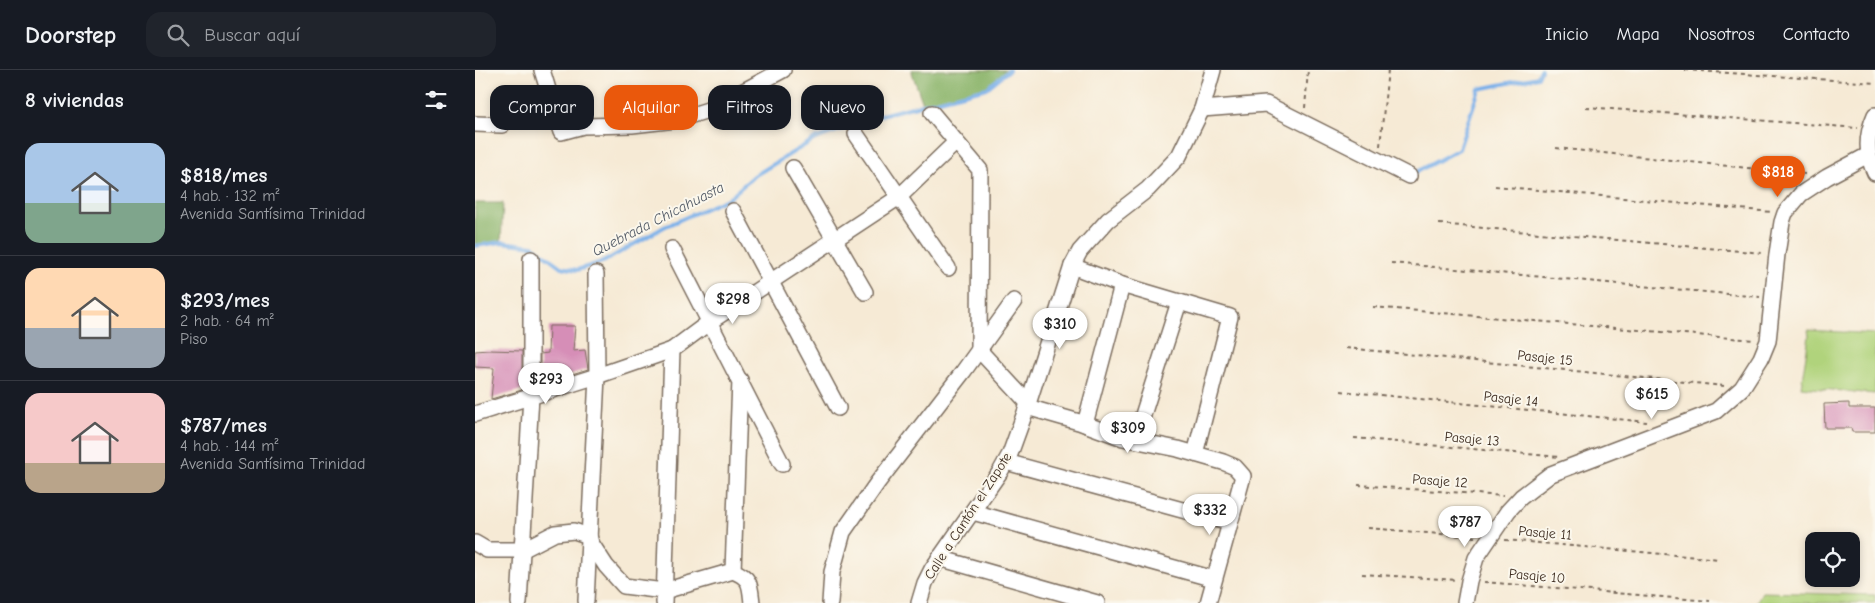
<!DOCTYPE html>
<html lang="es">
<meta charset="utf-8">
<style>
body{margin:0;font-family:"Comic Neue",sans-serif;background:#20242c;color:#f1f3f6;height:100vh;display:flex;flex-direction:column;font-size:19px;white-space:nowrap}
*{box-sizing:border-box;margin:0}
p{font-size:16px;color:#9ea1a6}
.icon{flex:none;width:28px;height:28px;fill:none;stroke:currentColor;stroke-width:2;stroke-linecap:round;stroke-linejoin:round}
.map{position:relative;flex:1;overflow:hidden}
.sheet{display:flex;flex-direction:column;background:#171b24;width:475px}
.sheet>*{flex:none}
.guide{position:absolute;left:15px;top:15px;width:475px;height:45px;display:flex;gap:10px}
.fabs{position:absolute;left:1330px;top:462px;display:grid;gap:10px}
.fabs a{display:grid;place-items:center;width:55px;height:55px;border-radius:10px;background:#171b24;box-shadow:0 2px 8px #0003;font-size:25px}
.price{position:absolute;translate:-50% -42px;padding:0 11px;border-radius:18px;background:#fff;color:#222;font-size:16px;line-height:32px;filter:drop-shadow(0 1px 2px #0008)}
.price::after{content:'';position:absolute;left:50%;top:30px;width:15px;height:11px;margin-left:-8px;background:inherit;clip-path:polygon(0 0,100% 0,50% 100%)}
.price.selected{background:#ea580c;color:#fff}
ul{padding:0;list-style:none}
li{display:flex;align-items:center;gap:15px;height:125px;padding:0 25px}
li+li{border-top:1px solid #363941}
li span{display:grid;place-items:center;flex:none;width:140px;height:100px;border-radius:15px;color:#555}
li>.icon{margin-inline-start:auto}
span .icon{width:60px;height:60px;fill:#fffc;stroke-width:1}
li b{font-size:21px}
h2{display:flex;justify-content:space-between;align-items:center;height:60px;padding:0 25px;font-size:21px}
.pill{padding:0 18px;border-radius:15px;background:#171b24;box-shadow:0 2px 8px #0003;font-size:18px;line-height:45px}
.pill.selected{background:#ea580c;color:#fff}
header{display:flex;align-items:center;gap:30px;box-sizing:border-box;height:70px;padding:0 25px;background:#171b24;border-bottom:1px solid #363941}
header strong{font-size:24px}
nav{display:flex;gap:28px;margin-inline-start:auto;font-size:18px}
.search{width:350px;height:45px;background:#20242c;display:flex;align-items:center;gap:12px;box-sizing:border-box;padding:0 18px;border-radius:15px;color:#9ea1a6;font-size:19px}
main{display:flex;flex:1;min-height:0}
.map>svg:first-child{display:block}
.green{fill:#b0d37c;stroke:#767e4d}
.forest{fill:#8cb56c;stroke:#647045}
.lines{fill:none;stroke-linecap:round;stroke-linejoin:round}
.stream{stroke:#7bb0e9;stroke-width:4}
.building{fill:#d68eb7}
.minor-casing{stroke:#7c6d5e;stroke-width:18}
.path{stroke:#7c6d5e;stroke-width:2;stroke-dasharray:4 4;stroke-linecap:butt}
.minor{stroke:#fff;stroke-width:15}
.labels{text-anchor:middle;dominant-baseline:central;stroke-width:4;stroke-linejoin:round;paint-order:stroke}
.street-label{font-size:14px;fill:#3b2a1e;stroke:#fbf7ec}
.water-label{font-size:15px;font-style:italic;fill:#515965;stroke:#fbf7ec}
</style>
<header>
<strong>Doorstep</strong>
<div class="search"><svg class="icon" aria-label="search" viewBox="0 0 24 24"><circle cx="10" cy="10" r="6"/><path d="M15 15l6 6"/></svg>Buscar aquí</div>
<nav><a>Inicio</a><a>Mapa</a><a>Nosotros</a><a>Contacto</a></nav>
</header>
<main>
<section class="sheet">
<h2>8 viviendas<svg class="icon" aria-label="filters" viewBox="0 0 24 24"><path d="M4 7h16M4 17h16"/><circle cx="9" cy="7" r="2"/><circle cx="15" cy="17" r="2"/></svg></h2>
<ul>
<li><span style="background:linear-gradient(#a9c7e8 60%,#7fa58c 0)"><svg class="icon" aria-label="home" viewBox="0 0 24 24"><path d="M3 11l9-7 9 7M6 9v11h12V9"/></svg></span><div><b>$818/mes</b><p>4 hab. · 132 m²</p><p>Avenida Santísima Trinidad</p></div></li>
<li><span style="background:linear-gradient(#ffd9b3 60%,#9aa5b1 0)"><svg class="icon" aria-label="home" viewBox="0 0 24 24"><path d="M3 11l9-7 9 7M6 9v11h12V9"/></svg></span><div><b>$293/mes</b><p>2 hab. · 64 m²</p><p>Piso</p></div></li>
<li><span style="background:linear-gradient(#f6c9c9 70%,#b9a48a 0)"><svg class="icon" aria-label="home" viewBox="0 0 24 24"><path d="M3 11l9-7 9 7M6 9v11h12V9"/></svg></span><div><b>$787/mes</b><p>4 hab. · 144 m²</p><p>Avenida Santísima Trinidad</p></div></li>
</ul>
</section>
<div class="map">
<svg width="1400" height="533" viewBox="0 0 1400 533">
<rect width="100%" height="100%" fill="#fbf7ec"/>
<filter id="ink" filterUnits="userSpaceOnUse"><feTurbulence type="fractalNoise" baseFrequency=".02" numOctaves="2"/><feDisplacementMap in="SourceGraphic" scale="10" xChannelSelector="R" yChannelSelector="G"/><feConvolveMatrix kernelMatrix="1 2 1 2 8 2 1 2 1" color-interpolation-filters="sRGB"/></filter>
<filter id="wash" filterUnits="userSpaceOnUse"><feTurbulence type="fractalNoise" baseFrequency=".0096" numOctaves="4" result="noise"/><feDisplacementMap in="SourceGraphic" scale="20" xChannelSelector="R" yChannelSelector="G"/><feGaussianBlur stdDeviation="1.12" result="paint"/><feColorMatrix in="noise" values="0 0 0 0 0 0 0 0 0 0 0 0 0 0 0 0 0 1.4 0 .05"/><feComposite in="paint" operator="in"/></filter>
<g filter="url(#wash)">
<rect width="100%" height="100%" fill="#f6ead5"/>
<!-- green -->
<g class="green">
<polygon points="1333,260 1400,264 1400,324 1326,317 1334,266"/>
<polygon points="1287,522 1400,525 1400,533 1281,533"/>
</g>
<!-- forest -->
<g class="forest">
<polygon points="436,0 533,0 509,19 448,34"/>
<polygon points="0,133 28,133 26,172 0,176"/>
</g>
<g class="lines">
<!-- stream -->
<g class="stream">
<polyline points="938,104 984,79 1004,19 1063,7 1066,0"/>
<polyline points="0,176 26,172 58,176 86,197 102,200 130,191 189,157 254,128 279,106 340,69 406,45 512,18 534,0"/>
</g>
</g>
<g id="blocks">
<!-- building -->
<g class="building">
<polygon points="74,256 100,256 98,281 110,280 113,299 65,314 65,284 73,283"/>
<polygon points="13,280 47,281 47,320 16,329 19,298 0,297 0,281"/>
<polygon points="1374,333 1374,338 1400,338 1400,362 1377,362 1376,358 1350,358 1349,334"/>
</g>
</g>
</g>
<g filter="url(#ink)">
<use href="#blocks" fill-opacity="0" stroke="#7c6d5e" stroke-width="1"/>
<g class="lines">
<!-- minor casing -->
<g class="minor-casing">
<g id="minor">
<polyline points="67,0 86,62 108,56 157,55 201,50 233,40 308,0"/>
<polyline points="727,39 791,34 934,106"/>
<polyline points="457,43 505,100 504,280 553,333"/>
<path d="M1400 45C1391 65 1390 83 1400 103"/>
<polyline points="0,54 27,55"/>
<polyline points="381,64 473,198"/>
<polyline points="318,98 390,222"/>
<polyline points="258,141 363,338"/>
<polyline points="197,179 307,394"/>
<polyline points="597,196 647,215 755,247 720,384"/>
<polyline points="552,337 604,352 648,368 703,379 748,392 760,397 768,406 733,533"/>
<polyline points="0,344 122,306 197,280"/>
<polyline points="610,354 647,215"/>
<polyline points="660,370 704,232"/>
<polyline points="531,392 755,453"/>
<polyline points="498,442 739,509"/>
<path d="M0 473 12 480H47L80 463 99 461 114 466 116 473 131 496 149 516 189 521 258 501C276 508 275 515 277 533"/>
<polyline points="464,488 622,533"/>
<polyline points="258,501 265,310"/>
<polyline points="111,531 122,306 121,204"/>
<polyline points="44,533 56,326 56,189"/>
<polyline points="189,533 197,280 236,251 424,127 481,72"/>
<polyline points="355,533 357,502 368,462 403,412 488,302 539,231"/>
<polyline points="444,533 450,513 457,499 525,402 535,384 552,337 597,196 605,181 633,150 673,119 704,86 727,39 738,0"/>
<polyline points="990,533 994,511 1001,488 1033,441 1046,427 1076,404 1241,341 1267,318 1286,288 1293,271 1302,184 1307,152 1310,143 1326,124 1352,107 1393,85"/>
</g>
</g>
<!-- path -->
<g class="path">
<polyline points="1210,0 1400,13"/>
<polyline points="1111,37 1383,58"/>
<polyline points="830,38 833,0"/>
<polyline points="905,76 913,0"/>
<polyline points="1081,78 1330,104"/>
<polyline points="1020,116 1297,142"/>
<polyline points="964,154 1288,183"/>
<polyline points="916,193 1285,227"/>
<polyline points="898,237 1279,270"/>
<polyline points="871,278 1249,316"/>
<polyline points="866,321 1172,352"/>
<polyline points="879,368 1084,387"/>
<polyline points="883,415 1028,426"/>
<polyline points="893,458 1000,467"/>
<polyline points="1030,470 1245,489"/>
<polyline points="887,504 982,510"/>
<polyline points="1009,512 1235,531"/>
</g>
<!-- minor -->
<use href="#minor" class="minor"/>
</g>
</g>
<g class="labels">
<!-- street labels -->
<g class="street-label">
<text transform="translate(1070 288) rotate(6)">Pasaje 15</text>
<text transform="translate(1036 329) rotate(6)">Pasaje 14</text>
<text transform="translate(997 369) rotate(5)">Pasaje 13</text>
<text transform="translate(965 411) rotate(4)">Pasaje 12</text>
<text transform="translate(493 446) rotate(-57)">Calle a Cantón el Zapote</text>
<text transform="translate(1070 463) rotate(5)">Pasaje 11</text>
<text transform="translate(1062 506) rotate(5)">Pasaje 10</text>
</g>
<!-- water labels -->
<g class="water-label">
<text transform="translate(183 149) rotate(-27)">Quebrada Chicahuasta</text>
</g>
</g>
</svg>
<div class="fabs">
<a><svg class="icon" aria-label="locate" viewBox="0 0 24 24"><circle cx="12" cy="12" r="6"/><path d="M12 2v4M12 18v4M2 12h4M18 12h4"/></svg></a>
</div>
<b class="price selected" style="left:1303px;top:128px">$818</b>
<b class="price" style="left:258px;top:255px">$298</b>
<b class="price" style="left:585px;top:280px">$310</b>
<b class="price" style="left:71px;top:335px">$293</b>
<b class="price" style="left:1177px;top:350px">$615</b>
<b class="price" style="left:653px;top:384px">$309</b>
<b class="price" style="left:735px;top:466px">$332</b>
<b class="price" style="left:990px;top:478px">$787</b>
<div class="guide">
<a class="pill">Comprar</a>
<a class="pill selected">Alquilar</a>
<a class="pill">Filtros</a>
<a class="pill">Nuevo</a>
</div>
</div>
</main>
